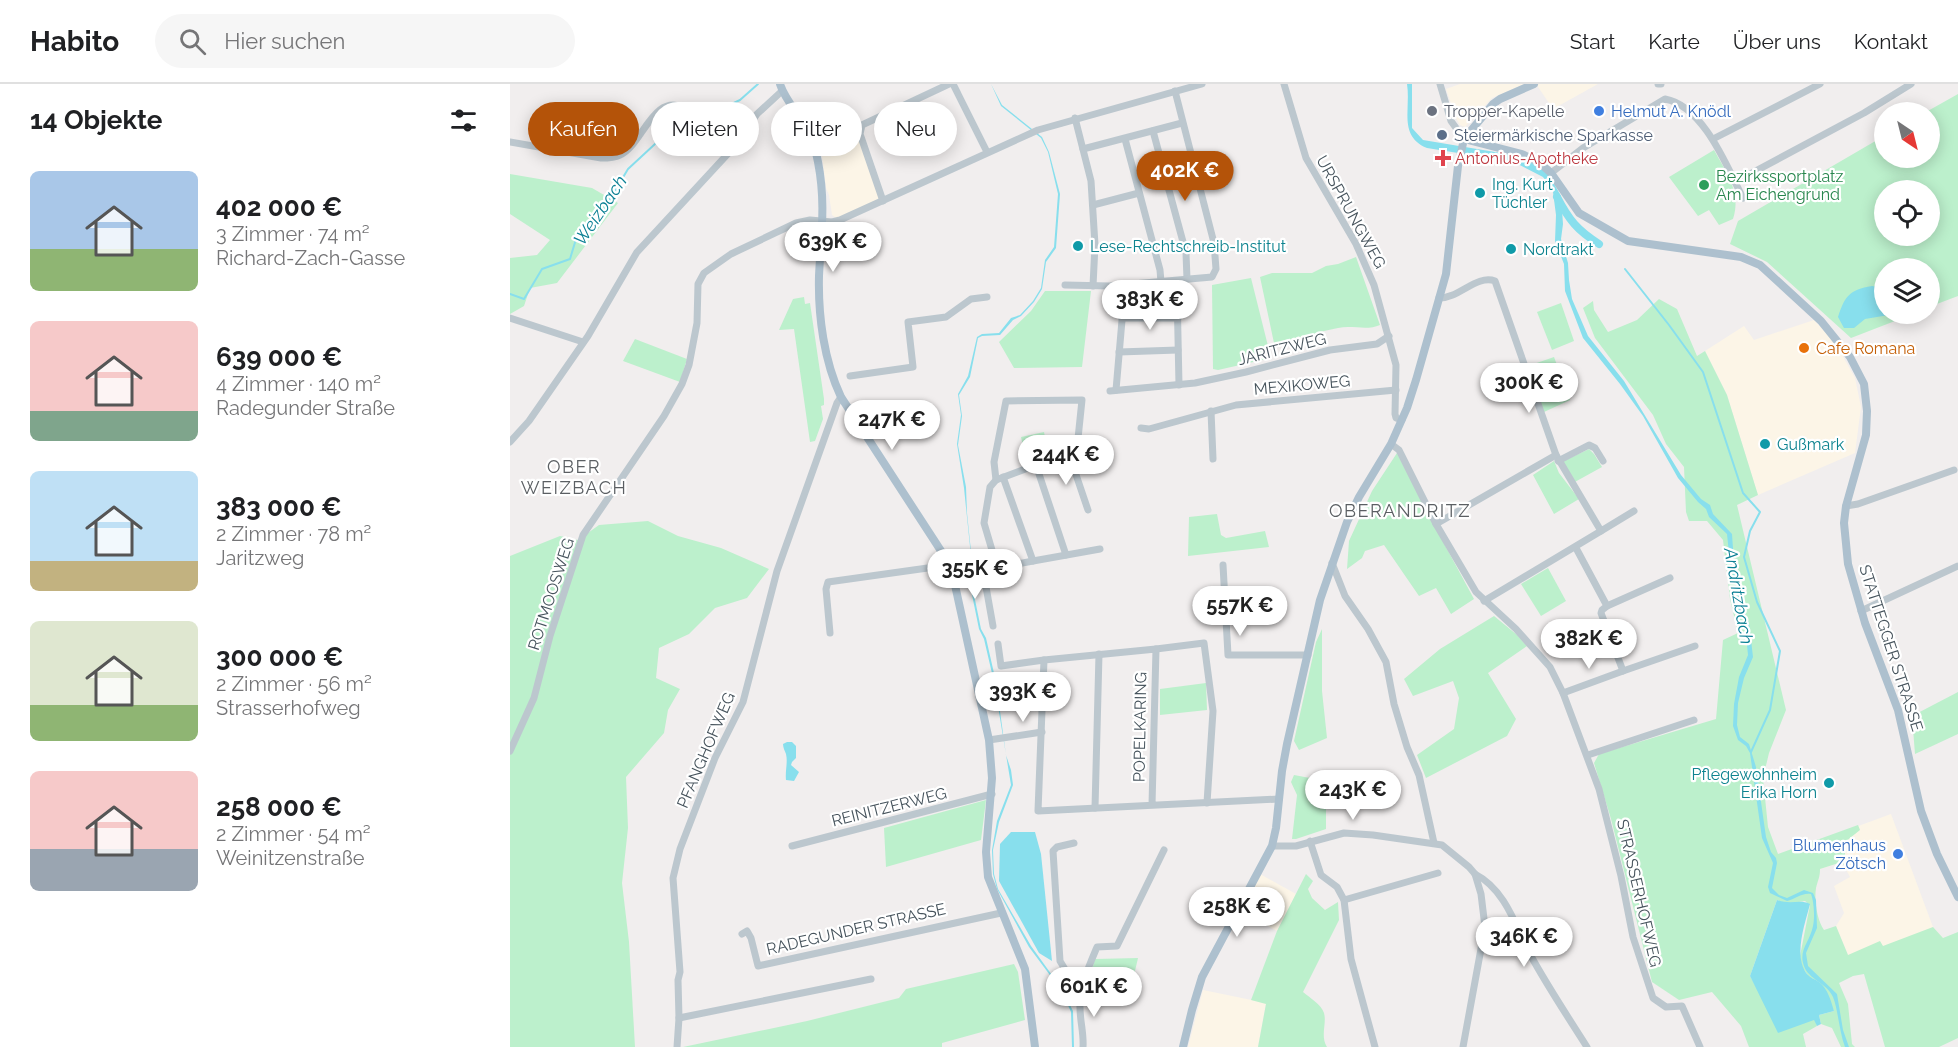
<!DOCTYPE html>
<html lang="de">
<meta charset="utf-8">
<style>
body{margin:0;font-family:Raleway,sans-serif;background:#f6f6f6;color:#202124;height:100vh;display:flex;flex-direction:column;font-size:22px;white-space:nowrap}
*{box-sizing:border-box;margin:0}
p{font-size:20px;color:#757577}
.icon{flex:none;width:33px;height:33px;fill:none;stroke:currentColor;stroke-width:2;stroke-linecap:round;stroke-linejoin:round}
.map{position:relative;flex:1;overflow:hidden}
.sheet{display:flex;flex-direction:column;background:#fff;width:510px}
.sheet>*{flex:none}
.banner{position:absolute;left:18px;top:18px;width:570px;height:54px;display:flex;gap:12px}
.needle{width:39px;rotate:145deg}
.controls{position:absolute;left:1364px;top:18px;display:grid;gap:12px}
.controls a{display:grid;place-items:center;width:66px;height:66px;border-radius:50%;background:#fff;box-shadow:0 3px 15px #0003;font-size:30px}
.price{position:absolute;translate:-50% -51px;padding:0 14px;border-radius:21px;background:#fff;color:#222;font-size:20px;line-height:39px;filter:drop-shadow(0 2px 3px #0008)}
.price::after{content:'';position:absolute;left:50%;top:36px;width:18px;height:14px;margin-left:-9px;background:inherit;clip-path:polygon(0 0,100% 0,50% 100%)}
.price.selected{background:#b45309;color:#fff}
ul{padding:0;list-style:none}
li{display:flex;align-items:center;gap:18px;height:150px;padding:0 30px}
li span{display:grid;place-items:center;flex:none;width:168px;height:120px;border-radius:9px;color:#555}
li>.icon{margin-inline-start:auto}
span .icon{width:72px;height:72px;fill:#fffc;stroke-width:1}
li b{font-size:26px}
h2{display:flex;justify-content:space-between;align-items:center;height:72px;padding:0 30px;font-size:26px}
.tag{padding:0 21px;border-radius:27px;background:#fff;box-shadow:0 3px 15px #0003;font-size:21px;line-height:54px}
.tag.selected{background:#b45309;color:#fff}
header{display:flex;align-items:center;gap:36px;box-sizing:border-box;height:84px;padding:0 30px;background:#fff;border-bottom:2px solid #e0e0e0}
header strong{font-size:28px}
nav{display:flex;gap:33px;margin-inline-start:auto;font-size:21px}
.search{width:420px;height:54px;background:#f6f6f6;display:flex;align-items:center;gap:15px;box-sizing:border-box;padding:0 21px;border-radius:33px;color:#757577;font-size:22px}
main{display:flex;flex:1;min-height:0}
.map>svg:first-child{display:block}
.commercial{fill:#fcf5e7}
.green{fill:#bcf0cc;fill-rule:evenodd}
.water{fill:#88dfed}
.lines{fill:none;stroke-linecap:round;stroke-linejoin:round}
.stream{stroke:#88dfed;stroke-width:2}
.canal{stroke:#88dfed;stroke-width:8}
.minor{stroke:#bcc7ce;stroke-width:7}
.major{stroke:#adc0ce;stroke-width:8}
.worship-dot{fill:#6b7280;stroke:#fff;stroke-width:2}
.shop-dot{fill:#3f7fe0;stroke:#fff;stroke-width:2}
.service-dot{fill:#5c6f8a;stroke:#fff;stroke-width:2}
.health-dot{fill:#e0444e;stroke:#fff;stroke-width:2}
.leisure-dot{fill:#2e9e5b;stroke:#fff;stroke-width:2}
.culture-dot{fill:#0f9aa8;stroke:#fff;stroke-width:2}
.food-dot{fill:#e8710a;stroke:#fff;stroke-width:2}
.labels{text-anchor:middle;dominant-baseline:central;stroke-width:4.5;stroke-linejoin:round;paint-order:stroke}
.worship-label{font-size:16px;fill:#5b616d;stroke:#fff;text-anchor:start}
.shop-label{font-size:16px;fill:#366cbe;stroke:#fff;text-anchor:start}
.service-label{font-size:16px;fill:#4e5e75;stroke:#fff;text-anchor:start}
.health-label{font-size:16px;fill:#be3a42;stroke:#fff;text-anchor:start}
.leisure-label{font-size:16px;fill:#27864d;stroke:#fff;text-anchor:start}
.culture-label{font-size:16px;fill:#0d838f;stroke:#fff;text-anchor:start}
.street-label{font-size:16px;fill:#46535c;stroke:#fff}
.food-label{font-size:16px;fill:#c56008;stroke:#fff;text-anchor:start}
.water-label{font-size:18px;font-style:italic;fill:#0b8095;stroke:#fff}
.neighbourhood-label{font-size:18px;letter-spacing:1.5px;fill:#5b5f63;stroke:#fff}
</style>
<header>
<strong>Habito</strong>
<div class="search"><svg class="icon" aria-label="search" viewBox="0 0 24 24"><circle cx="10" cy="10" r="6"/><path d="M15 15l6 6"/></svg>Hier suchen</div>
<nav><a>Start</a><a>Karte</a><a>Über uns</a><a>Kontakt</a></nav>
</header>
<main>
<section class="sheet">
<h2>14 Objekte<svg class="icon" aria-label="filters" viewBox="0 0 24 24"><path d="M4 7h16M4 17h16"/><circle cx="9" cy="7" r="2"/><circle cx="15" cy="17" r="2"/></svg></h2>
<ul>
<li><span style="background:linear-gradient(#a9c7e8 65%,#8fb573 0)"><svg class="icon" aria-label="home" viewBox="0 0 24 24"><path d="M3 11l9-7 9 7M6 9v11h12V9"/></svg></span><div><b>402 000 €</b><p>3 Zimmer · 74 m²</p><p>Richard-Zach-Gasse</p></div></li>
<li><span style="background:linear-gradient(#f6c9c9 75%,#7fa58c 0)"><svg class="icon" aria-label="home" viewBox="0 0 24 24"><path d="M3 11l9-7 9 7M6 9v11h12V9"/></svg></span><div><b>639 000 €</b><p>4 Zimmer · 140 m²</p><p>Radegunder Straße</p></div></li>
<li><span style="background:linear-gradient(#bfe0f5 75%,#c2b280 0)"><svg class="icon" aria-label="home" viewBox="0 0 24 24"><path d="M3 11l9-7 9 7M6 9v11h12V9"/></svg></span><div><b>383 000 €</b><p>2 Zimmer · 78 m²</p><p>Jaritzweg</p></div></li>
<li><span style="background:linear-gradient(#dfe7d0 70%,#8fb573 0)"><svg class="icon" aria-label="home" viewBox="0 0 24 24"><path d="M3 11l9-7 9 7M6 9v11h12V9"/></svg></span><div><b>300 000 €</b><p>2 Zimmer · 56 m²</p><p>Strasserhofweg</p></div></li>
<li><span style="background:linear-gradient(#f6c9c9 65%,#9aa5b1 0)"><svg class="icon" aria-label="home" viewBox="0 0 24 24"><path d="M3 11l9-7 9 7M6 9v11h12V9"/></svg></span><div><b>258 000 €</b><p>2 Zimmer · 54 m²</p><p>Weinitzenstraße</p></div></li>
</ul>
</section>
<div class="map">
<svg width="1448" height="963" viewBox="0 0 1448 963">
<rect width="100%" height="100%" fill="#f1eeee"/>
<!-- commercial -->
<g class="commercial">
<polygon points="950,0 1014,0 982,14 955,43 950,41 946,34 936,5"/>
<polygon points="1026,0 1088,0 1043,25"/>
<polygon points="344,40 372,115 327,135 322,131 319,111 316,104 312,71 307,55"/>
<polygon points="1304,236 1326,260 1345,294 1351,323 1345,369 1248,411 1217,311 1195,267 1234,242 1244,256"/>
<polygon points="1381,730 1423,843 1433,854 1338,871 1326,842 1334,829 1324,802 1340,793 1332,778 1310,785 1294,762"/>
<polygon points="750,790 786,810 767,847 732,828"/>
<polygon points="693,906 756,919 748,963 678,963"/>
</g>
<!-- green -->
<g class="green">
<path d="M1448 10V212L1419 223V184H1374V230H1403L1341 254 1257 178 1220 160 1228 137 1374 52V74H1419V28H1416ZM1374 106H1419V152H1374Z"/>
<path d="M1204 66C1216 88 1232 109 1223 135L1209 141 1199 126 1188 132 1159 93Z"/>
<polygon points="0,90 82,104 108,119 47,199 20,204 14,222 0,230 0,174 27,171 40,156 0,130"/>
<path d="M846 173 870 241C857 247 843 241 828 244 806 248 786 256 764 259L750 193 762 189H802L816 182 828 180Z"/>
<polygon points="741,194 761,274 708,286 703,285 702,201"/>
<polygon points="535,207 581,207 572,283 504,284 489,258 521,227"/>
<polygon points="294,213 295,220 300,219 314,315 314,321 311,322 313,335 305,357 300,358 284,245 269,246 283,215"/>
<path d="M1149 215 1167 225 1187 272 1195 267 1217 311 1248 411 1227 421 1276 626 1259 669 1253 694 1258 743 1268 770 1348 741 1350 746 1335 758V783L1332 778 1310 785C1310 793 1308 796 1306 804 1304 816 1307 836 1314 846L1326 842 1338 871 1370 857 1373 862 1423 843 1433 854 1448 848V954L1429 963H1375L1354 890 1343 892 1329 899 1338 920 1342 960 1345 963H1331L1322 944 1311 940 1309 931 1324 927 1309 898 1299 893 1292 883 1290 872 1300 821 1295 817 1276 820 1267 816 1240 892 1246 903 1305 936 1307 942 1293 950 1296 963H1239L1231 942 1202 908 1169 916 1142 898 1101 735 1084 679 1089 670 1206 635 1213 556 1228 549 1220 515 1213 456 1197 437H1179L1176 428 1174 383 1156 360 1143 331 1085 254 1073 224 1083 217 1084 226 1098 248 1127 236Z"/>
<polygon points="1051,219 1064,257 1042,266 1027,228"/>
<polygon points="125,255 177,275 170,298 113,277"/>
<polygon points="1044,273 1060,316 1034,328 1018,282"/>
<polygon points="534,348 539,373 517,381 511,353"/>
<polygon points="1079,365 1084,370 1092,383 1063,399 1052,378"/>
<polygon points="887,369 924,441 964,515 941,530 926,504 909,512 874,461 855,467 852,474 837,485 839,457 862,407"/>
<polygon points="1044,377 1049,389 1069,415 1044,430 1023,391"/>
<polygon points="707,430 711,451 716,454 755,447 759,463 678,472 679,433"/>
<polygon points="138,437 168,452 211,464 259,485 237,514 205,524 179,550 149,564 146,594 170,605 158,626 154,649 116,693 118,744 112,799 119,858 125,963 0,963 0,472 50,452 68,456 89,441"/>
<polygon points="1038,484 1056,517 1031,532 1011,500"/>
<polygon points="984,532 1006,550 1017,562 978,589 1006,635 997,652 916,694 907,671 944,645 949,614 943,597 903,612 894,595 930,565"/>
<polygon points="812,545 812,607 817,654 789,666 784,657 806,558"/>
<polygon points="696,599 697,626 650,631 650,605"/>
<polygon points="1448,608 1448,650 1405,670 1402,632"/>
<polygon points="784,691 816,697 816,745 786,755 782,755 787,711 781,698"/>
<polygon points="476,716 471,756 376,783 374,744"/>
<path d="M796 790 803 797 798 805 802 814 815 826 828 818 829 836 793 908C800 914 811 920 814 929 817 940 810 952 817 963H748L756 920 741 916 767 847Z"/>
<polygon points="628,874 621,904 574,914 585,875"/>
<polygon points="504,880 508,888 515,936 432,959 432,963 173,963 297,937 389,914 396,905"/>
</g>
<!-- water -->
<g class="water">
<polygon points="481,0 492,21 532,53 539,68 550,110 546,164 536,178 532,205 524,218 511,232 503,236 490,251 472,252 468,254 460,293 449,311 452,332 448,361 456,403 457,429 462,477 462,501 471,545 476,554 486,598 496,671 501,686 503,701 489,738 483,766 484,790 488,805 521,862 552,905 563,927 564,963 562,963 561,928 551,906 519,863 487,805 483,790 482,766 487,737 501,701 484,598 474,555 469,545 460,501 461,472 454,404 447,360 451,331 448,310 458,292 467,253 472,250 489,249 501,234 510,231 523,217 531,204 535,176 544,163 548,110 538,68 531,54 491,22"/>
<path d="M897 0H902V44L913 56 1003 71 1029 82 1039 91 1051 112 1053 140 1051 155 1058 179 1059 196 1062 215 1078 252 1114 297 1171 391 1191 415 1200 421 1203 430 1222 450 1224 479 1233 509V524L1239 539 1243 573 1234 594 1228 619 1227 641 1230 653 1239 660 1246 683 1256 753 1261 768 1266 774 1267 779 1262 804 1269 811 1277 814 1294 806 1303 809 1306 816 1307 844 1296 869 1298 882 1327 910 1333 946 1339 963H1335C1329 947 1328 925 1323 913 1317 899 1298 895 1294 882 1288 866 1300 858 1303 842 1305 833 1304 818 1301 810 1293 808 1285 815 1277 817L1260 809 1258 803 1263 779 1252 754 1240 669 1236 662 1228 656 1223 642 1224 620 1229 593 1238 571 1235 541 1227 521 1228 508 1220 479 1217 450 1199 433 1196 425 1188 418 1168 394 1133 332 1110 300 1073 254 1055 207 1054 180 1045 157 1046 131 1043 108 1033 93 1004 78 917 64C888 52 901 25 897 0Z"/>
<path d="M1362 202 1374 204V230H1385L1355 235 1344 244H1334L1328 233C1335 212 1339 206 1362 202Z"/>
<path d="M277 658H282L286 662V674L282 678 281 681 289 688 284 697 276 696C275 687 278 678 276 670 275 667 273 664 273 660Z"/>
<polygon points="501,748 525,748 531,770 542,877 529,869 489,797 490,760"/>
<path d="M1267 816C1281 821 1290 815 1300 820 1295 840 1283 872 1297 890 1300 894 1305 895 1309 898 1318 905 1321 917 1324 927L1309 931 1311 940 1307 942 1304 936 1268 949 1240 892Z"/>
</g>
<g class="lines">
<!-- stream -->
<g class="stream">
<polyline points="1115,185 1159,241 1193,288 1233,409 1250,428 1240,447 1234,473 1247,518 1270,567 1260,626 1241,668"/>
<polyline points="0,210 14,215 32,185 60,175 66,155 93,127 118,85 172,35 201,30 230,16 248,0"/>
</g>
<!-- canal -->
<path class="canal" d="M1047 113C1059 136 1067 146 1089 160"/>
<!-- minor -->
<g class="minor">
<polyline points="443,0 477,68"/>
<polyline points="774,0 796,74 846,160 864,201 886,281 885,330 886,334 892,336"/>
<polyline points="930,0 941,37 954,55"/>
<polyline points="1148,0 1151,0"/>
<polyline points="565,34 581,97 585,161 583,202"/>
<polyline points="643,47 676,169 677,195"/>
<polyline points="615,55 650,186 651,198"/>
<polyline points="1203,55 1310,0"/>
<path d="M0 58 91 74C97 74 104 74 110 71 132 62 143 8 174 24L216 71"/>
<polyline points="573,65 672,39"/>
<path d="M1041 89 1073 64 1155 15C1189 21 1212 71 1225 98L1354 29 1401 0"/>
<polyline points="1225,98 1233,114"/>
<polyline points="373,117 350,50 352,41 439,0"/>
<polyline points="583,121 629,109"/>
<polyline points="555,201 600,202 702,193 706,185 704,159 665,7"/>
<polyline points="667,206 669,301"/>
<path d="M929 214C948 215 967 190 985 197L1046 371 1091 447 1124 427"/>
<polyline points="0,234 73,258"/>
<polyline points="612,234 668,234"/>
<polyline points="609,268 668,266"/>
<polyline points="340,292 403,283 398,238 436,233 461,215 477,213"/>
<polyline points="606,306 614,213"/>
<polyline points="600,307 685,299 736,288 820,266 867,260 879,252"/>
<polyline points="701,327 703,375"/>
<polyline points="631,344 639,345 726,321 886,306"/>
<polyline points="0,358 19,337 78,252 127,168 224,63 247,30 272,7"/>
<polyline points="881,360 889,366 926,440 1046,371"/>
<polyline points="559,370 578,426"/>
<polyline points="1048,377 1079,361 1085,364 1093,377"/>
<polyline points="493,393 523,477 590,465"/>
<polyline points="486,396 484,378 496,317 572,316 567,364 559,370 526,381 556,471"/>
<polyline points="1336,422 1348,420 1444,386"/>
<polyline points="926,440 966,508 1006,545 1040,583 1053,609 1089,705 1111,792 1123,853 1143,914 1156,923 1172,922 1190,963"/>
<polyline points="1066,464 1097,522 1092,526 1091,529 1113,587 1185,562"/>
<polyline points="822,479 835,512 858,545 876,578 884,620 897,663 909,691 924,759"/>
<polyline points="713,481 718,571 798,571"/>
<polyline points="487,483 474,439 480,403 486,396 526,381"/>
<polyline points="473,486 483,542"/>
<polyline points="443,492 523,477"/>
<polyline points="974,517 1091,447"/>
<polyline points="1097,522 1160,494"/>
<polyline points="1351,527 1448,482"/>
<polyline points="320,549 316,505 318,498 439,481"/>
<polyline points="488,560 491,582 534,576"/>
<polyline points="646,565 694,559 703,627 697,719"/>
<polyline points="1053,609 1113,587"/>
<polyline points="479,656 532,648"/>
<polyline points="0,667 24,614 40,552 73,451 154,332 172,300 179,281 187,239 188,200 194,189 221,170 286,139 300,136 322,138 330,136 528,46 692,0"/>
<polyline points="1078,671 1184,636"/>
<polyline points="642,721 646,565 534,576 528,727 769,715"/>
<polyline points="585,724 589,570"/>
<polyline points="800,757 811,791 827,803 834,816 841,875 865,963"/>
<polyline points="564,759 547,763 543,767 550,877 571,912"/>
<polyline points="282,762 482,710"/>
<polyline points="762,762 786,762 834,749 863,751 932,761 959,783 965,790 971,810 975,843 953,963"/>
<path d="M965 790C996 806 1006 843 1021 872 1038 903 1058 933 1077 963"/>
<polyline points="834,816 928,789"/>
<polyline points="232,850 237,847 241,854 248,882 491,829"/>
<polyline points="169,934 361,895"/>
<polyline points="167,963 169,934 168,896 170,888 163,794 170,765 205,674 233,618 267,487 327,319 331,313"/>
<path d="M573 963C574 950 570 937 570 924 569 904 579 882 587 863L607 862 654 766"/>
</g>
<!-- major -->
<g class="major">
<path d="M270 0C275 16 288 29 296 43 302 53 306 67 308 78 316 119 311 151 309 192 308 232 314 277 331 313L435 473 443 492 479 656 482 694 476 768 478 793 515 885 525 963"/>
<polyline points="954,55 1012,70 1030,79 1041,89 1069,129 1118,157 1231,173 1250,181 1311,237 1340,273 1354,300 1357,327 1356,351 1336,422 1334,439 1338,480 1355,539 1388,626 1411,727 1427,770 1448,813"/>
<polyline points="673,963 682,926 692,893 762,762 766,744 772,687 777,660 810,516 837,438 849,413 881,360 897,324 906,296 936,190 948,82 954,55 983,20 990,15 1024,0"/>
</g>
</g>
<!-- markers -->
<circle class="worship-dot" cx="922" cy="27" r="6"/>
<g class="shop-dot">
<circle cx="1089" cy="27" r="6"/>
<circle cx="1388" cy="770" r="6"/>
</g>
<circle class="service-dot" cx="932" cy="51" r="6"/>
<path class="health-dot" d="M930 65h6v6h6v6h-6v6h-6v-6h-6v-6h6z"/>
<circle class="leisure-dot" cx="1194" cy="101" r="6"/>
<g class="culture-dot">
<circle cx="970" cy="109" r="6"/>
<circle cx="568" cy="162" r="6"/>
<circle cx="1001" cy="165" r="6"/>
<circle cx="1255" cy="360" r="6"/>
<circle cx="1319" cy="699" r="6"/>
</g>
<circle class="food-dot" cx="1294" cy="264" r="6"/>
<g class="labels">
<!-- worship labels -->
<g class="worship-label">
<text x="934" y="27">Tropper-Kapelle</text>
</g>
<!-- shop labels -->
<g class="shop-label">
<text x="1101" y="27">Helmut A. Knödl</text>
<text x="1376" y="761" text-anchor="end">Blumenhaus<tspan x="1376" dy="18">Zötsch</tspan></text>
</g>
<!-- service labels -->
<g class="service-label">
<text x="944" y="51">Steiermärkische Sparkasse</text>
</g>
<!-- health labels -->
<g class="health-label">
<text x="945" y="74">Antonius-Apotheke</text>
</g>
<!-- leisure labels -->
<g class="leisure-label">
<text x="1206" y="92">Bezirkssportplatz<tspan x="1206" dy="18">Am Eichengrund</tspan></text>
</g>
<!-- culture labels -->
<g class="culture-label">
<text x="982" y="100">Ing. Kurt<tspan x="982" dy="18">Tüchler</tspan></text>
<text x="580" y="162">Lese-Rechtschreib-Institut</text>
<text x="1013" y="165">Nordtrakt</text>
<text x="1267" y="360">Gußmark</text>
<text x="1307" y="690" text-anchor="end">Pflegewohnheim<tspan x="1307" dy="18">Erika Horn</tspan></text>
</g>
<!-- street labels -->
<g class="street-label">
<text transform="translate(841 128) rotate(61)">URSPRUNGWEG</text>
<text transform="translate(772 265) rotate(-14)">JARITZWEG</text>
<text transform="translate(792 301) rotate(-5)">MEXIKOWEG</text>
<text transform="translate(41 510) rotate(-72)">ROTMOOSWEG</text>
<text transform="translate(1381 564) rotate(72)">STATTEGGER STRASSE</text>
<text transform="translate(630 643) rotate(-89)">POPELKARING</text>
<text transform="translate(196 666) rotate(-67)">PFANGHOFWEG</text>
<text transform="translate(379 723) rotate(-14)">REINITZERWEG</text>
<text transform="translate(1129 809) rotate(77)">STRASSERHOFWEG</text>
<text transform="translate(346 845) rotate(-13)">RADEGUNDER STRASSE</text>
</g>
<!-- food labels -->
<g class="food-label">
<text x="1306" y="264">Cafe Romana</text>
</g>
<!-- water labels -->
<g class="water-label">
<text transform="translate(90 126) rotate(-56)">Weizbach</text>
<text transform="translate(1229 512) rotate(80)">Andritzbach</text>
</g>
<!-- neighbourhood labels -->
<g class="neighbourhood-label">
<text x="64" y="382">OBER<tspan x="64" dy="21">WEIZBACH</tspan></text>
<text x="890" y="426">OBERANDRITZ</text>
</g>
</g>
</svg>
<div class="controls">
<a><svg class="needle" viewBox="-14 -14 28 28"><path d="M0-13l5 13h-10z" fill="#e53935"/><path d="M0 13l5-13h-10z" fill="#757577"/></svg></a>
<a><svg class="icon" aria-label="locate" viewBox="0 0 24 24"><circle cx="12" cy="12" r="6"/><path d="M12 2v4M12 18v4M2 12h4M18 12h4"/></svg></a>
<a><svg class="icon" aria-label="layers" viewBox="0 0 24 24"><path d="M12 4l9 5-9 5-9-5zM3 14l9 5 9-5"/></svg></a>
</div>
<b class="price selected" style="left:675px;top:118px">402K €</b>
<b class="price" style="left:323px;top:189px">639K €</b>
<b class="price" style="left:640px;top:247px">383K €</b>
<b class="price" style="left:1019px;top:330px">300K €</b>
<b class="price" style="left:382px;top:367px">247K €</b>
<b class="price" style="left:556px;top:402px">244K €</b>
<b class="price" style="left:465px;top:516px">355K €</b>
<b class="price" style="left:730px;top:553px">557K €</b>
<b class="price" style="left:1079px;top:586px">382K €</b>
<b class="price" style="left:513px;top:639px">393K €</b>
<b class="price" style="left:843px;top:737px">243K €</b>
<b class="price" style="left:727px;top:854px">258K €</b>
<b class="price" style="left:1014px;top:884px">346K €</b>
<b class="price" style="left:584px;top:934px">601K €</b>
<div class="banner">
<a class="tag selected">Kaufen</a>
<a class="tag">Mieten</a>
<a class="tag">Filter</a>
<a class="tag">Neu</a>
</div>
</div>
</main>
